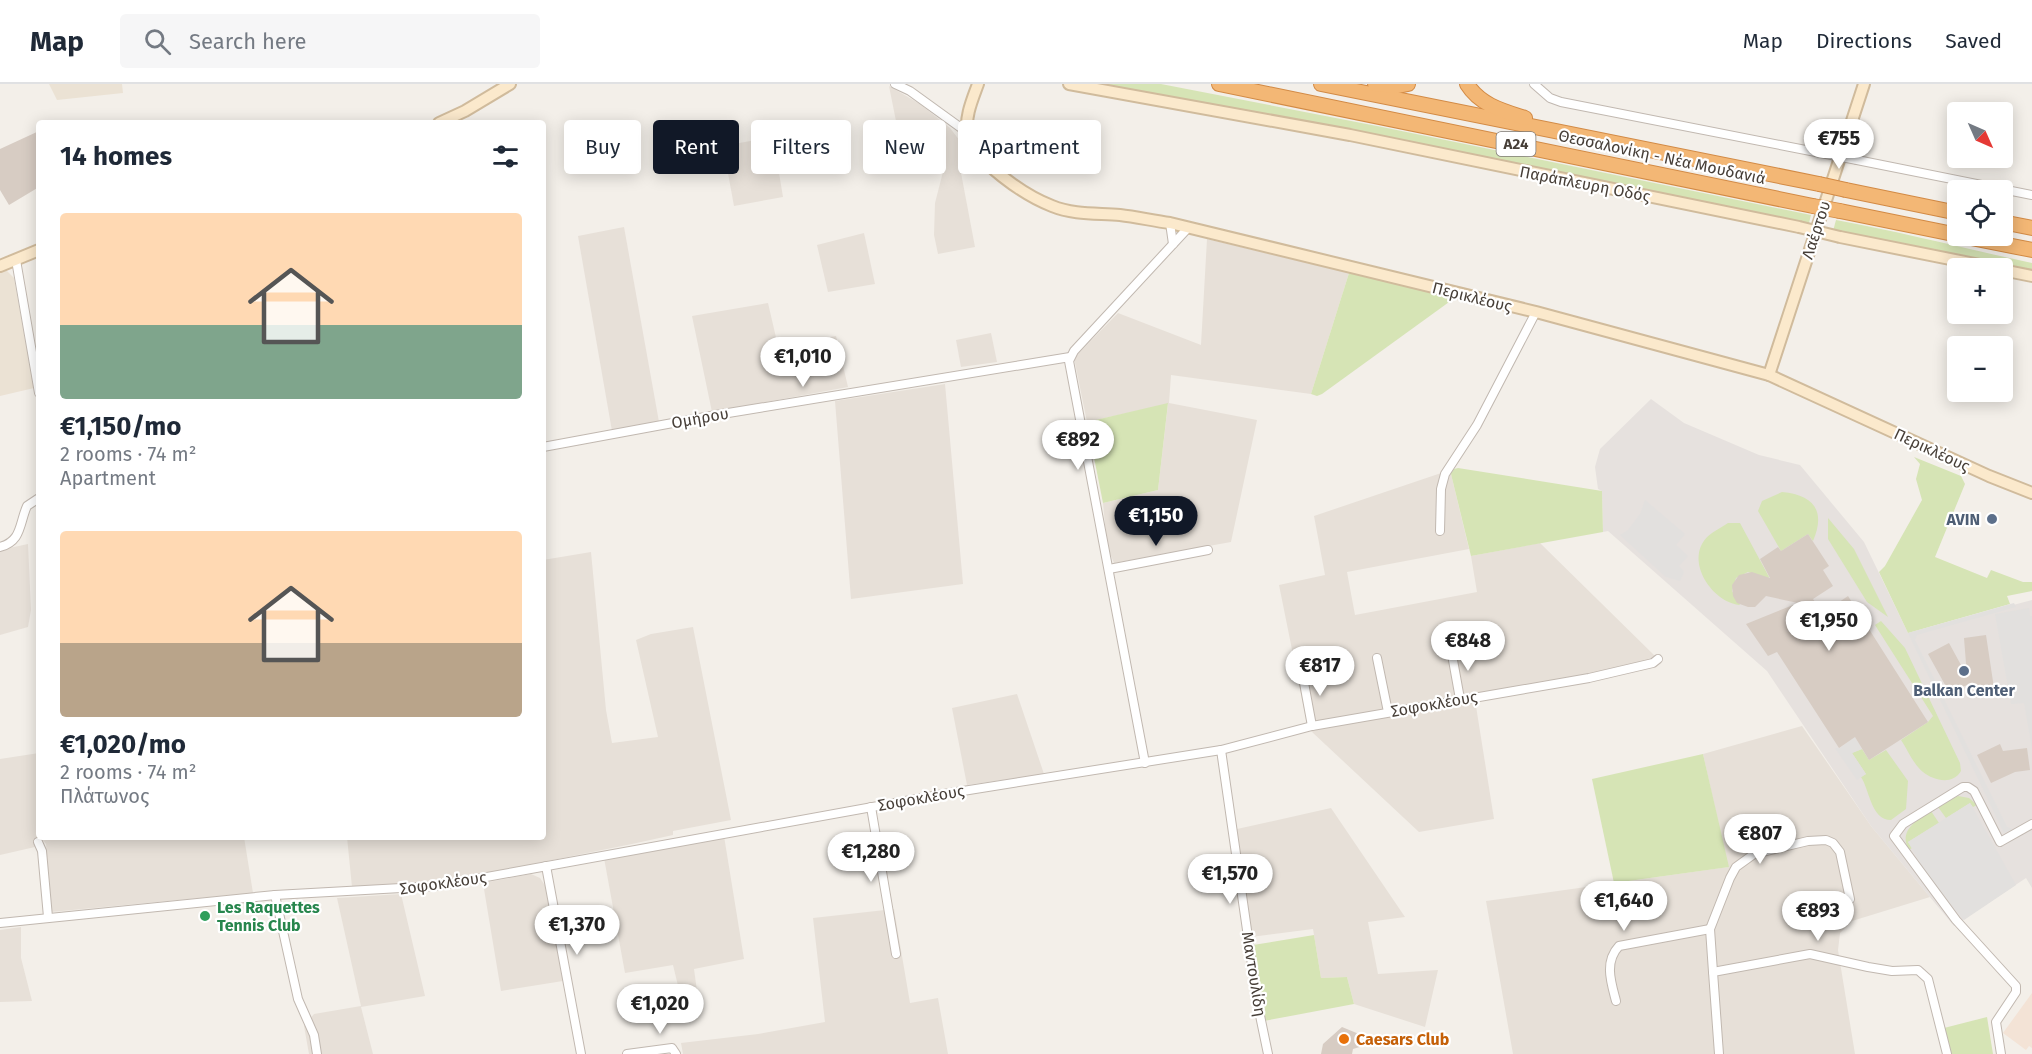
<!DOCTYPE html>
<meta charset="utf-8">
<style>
body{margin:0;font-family:"Fira Sans",sans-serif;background:#f6f6f7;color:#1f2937;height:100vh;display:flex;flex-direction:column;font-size:22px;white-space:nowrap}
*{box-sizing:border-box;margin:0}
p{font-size:20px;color:#747a83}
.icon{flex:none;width:33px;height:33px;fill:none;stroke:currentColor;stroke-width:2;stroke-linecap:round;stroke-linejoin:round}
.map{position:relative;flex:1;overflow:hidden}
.drawer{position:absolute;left:36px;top:36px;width:510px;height:720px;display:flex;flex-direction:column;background:#fff;border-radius:6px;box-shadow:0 3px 15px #0003}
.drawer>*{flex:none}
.hud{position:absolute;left:564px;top:36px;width:570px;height:54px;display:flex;gap:12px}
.needle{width:39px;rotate:135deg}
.fabs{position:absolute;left:1947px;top:18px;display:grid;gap:12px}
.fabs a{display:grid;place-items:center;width:66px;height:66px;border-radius:6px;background:#fff;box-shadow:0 3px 15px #0003;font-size:30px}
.price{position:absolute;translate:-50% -51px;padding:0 14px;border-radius:21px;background:#fff;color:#222;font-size:20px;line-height:39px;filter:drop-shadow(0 2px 3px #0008)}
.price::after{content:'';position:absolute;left:50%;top:36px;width:18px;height:14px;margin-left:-9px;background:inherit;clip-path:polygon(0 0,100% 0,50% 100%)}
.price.selected{background:#111827;color:#fff}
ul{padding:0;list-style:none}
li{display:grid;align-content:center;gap:12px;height:318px;padding:0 24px}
li span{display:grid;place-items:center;height:186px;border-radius:6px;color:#555}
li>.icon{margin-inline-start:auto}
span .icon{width:108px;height:108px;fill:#fffc;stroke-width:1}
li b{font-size:26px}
h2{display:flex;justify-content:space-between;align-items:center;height:72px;padding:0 24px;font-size:26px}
.tag{padding:0 21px;border-radius:6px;background:#fff;box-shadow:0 3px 15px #0003;font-size:21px;line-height:54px}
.tag.selected{background:#111827;color:#fff}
header{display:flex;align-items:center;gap:36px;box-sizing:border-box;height:84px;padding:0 30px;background:#fff;border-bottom:2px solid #e0e1e3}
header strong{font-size:28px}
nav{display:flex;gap:33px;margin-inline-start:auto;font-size:21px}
.search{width:420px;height:54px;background:#f6f6f7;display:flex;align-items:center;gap:15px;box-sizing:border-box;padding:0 21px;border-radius:6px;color:#747a83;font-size:22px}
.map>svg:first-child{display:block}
.residential{fill:#e7e0d8}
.commercial{fill:#f3e3d6}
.industrial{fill:#e6e1de}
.education{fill:#ebe2d4}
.green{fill:#d6e4b5}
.parking{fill:#e2e0de}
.building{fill:#d7ccc3}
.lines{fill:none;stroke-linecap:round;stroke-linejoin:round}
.street-casing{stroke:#c1b8b0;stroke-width:10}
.secondary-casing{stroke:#d0bb9c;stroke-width:14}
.highway-casing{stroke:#d28a45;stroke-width:16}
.street{stroke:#fff;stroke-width:8}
.secondary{stroke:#fbe9cc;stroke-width:10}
.highway{stroke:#f3b775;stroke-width:14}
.street-bridge-casing{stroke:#c1b8b0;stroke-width:10;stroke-linecap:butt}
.secondary-bridge-casing{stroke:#d0bb9c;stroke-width:14;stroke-linecap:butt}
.highway-bridge-casing{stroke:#d28a45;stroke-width:16;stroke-linecap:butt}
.street-bridge{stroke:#fff;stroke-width:8}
.secondary-bridge{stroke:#fbe9cc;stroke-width:10}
.highway-bridge{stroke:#f3b775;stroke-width:14}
.service-dot{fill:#5c6f8a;stroke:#fff;stroke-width:2}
.leisure-dot{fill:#2e9e5b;stroke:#fff;stroke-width:2}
.food-dot{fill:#e8710a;stroke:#fff;stroke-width:2}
.labels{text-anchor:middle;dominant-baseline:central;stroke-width:4.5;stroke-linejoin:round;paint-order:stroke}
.shield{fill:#fff;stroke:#7e7974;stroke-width:1.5}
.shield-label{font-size:15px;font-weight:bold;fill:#473f38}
.street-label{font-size:16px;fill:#473f38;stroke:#fff}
.service-label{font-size:16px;font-weight:bold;fill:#4e5e75;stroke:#fff;text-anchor:end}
.leisure-label{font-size:16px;font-weight:bold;fill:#27864d;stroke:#fff;text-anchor:start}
.food-label{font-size:16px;font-weight:bold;fill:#c56008;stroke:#fff;text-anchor:start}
</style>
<header>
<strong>Map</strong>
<div class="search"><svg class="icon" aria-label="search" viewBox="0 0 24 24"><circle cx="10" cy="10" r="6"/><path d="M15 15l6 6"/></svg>Search here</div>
<nav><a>Map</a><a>Directions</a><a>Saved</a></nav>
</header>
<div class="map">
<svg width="2032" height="970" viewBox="0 0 2032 970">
<rect width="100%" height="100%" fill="#f3efe9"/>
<!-- residential -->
<g class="residential">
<polygon points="889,2 920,20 950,44 967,66 958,73 975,163 938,170 934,151 935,119 945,80 906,87"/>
<polygon points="773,53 783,113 734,122 723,62"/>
<polygon points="624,143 659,338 612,347 578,152"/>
<polygon points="864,149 875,200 828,208 817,161"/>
<polygon points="1207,155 1349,189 1311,310 1171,291 1169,319 1257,336 1231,458 1114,479 1107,462 1103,419 1158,406 1168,320 1087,338 1074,274 1118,229 1201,261"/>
<polygon points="768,219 778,262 836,252 848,303 712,328 692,232"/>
<polygon points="991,249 997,278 961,283 956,256"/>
<polygon points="945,300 963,500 851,515 835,317"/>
<polygon points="1450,386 1469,465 1347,488 1355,531 1477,508 1471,472 1540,459 1655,572 1652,578 1628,585 1307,640 1279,501 1325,491 1314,432"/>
<polygon points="28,460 31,526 28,543 0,551 0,466"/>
<polygon points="591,468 606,626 612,659 658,653 636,556 651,550 693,543 731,736 673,747 673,751 632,760 444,798 408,801 352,803 347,753 543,753 543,476"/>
<polygon points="1017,610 1044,690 967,701 952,624"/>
<polygon points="1475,616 1494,735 1419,748 1311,647"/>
<polygon points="1802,642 1871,742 1930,813 1852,837 1840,849 1838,866 1855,970 1513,970 1486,817 1728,783 1703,670"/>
<polygon points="39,669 39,753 244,753 253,809 51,828 46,760 42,755 35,761 35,763 0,771 0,675"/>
<polygon points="1331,724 1405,833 1368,838 1378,890 1438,886 1425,943 1354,920 1347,893 1321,894 1313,845 1251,853 1237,745"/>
<polygon points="724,752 744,875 694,885 697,907 680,910 673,881 625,889 604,774"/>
<polygon points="531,790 540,794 546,803 563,897 501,907 483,799"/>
<polygon points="401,810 425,912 361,923 373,970 309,970 304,942 314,930 361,922 337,814"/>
<polygon points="894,825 910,919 938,914 948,970 683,970 681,959 758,950 825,938 813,834"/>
<polygon points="21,843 21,874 32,917 0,918 0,846"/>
</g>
<!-- commercial -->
<polygon class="commercial" points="2032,909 2032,964 2029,962 2026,966 2003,949"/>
<!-- industrial -->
<polygon class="industrial" points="1651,315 1684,339 1759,371 1800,381 1864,458 1908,549 2032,516 2032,804 2026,794 1954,842 1871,742 1767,587 1608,447 1603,448 1602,407 1598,405 1595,383 1600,365"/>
<!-- education -->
<g class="education">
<polygon points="49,0 122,0 123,9 57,16"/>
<polygon points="6,186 14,194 34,304 0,312 0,189"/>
</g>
<!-- green -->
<g class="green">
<polygon points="1089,0 1161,0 1382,43 1811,131 1808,143"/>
<path d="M1836 136C1902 148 1966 165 2032 179V189L1833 147Z"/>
<polygon points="1349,189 1456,213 1322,310 1317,312 1311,310"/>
<polygon points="1168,319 1158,406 1103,419 1087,338"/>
<polygon points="1914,373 1961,392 1965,400 1935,473 1987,494 1991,486 2023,498 2032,498 2032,507 2007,512 2010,520 1908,549 1879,488 1885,482 1922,416 1916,395 1920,380"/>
<polygon points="1458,384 1602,407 1603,448 1471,472 1450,386"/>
<path d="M1782 408C1814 411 1826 427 1813 457L1808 450 1781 467 1758 427 1762 417Z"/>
<polygon points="1828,434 1854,465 1888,533 1867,518 1828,455"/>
<path d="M1728 439H1740L1769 493 1768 495 1748 488 1736 494 1732 507 1740 521C1715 519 1689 484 1702 460 1707 450 1719 445 1728 439Z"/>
<path d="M1881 537 1905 564 1960 679 1961 687C1953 701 1934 697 1923 688 1914 681 1907 665 1901 656L1928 638 1933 632 1875 541Z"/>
<path d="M1862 665 1869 676 1886 666 1908 697 1906 725 1891 736C1871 736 1870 707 1861 693L1866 690 1852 669Z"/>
<polygon points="1703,670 1729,783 1614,799 1592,695"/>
<polygon points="1958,712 1969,714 1977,721 1973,723 1970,719 1946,734 1938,723"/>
<path d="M1931 727 1939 739 1908 758 1912 764 1909 766C1898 746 1917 736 1931 727Z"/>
<polygon points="1314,851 1321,894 1347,893 1354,920 1264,937 1253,861"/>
<polygon points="1987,933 1993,970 1949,970 1944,944"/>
</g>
<!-- parking -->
<g class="parking">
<polygon points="1645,416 1685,450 1676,461 1688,472 1679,482 1684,488 1680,497 1666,493 1620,451 1628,446 1640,430"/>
<polygon points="2014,519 2016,523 1917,551 1915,556 2007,743 2013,745 2004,749 1908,549"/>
<polygon points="2029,524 2030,532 2032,532 2032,665 2024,619 2011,620 1995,530"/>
<polygon points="1855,653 1862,665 1852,669 1866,690 1857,696 1835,664 1840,664"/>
<polygon points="1970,719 2016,801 1964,836 1929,794 1908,758"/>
</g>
<!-- building -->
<g class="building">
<polygon points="39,47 39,103 9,121 0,106 0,65"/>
<polygon points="1808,450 1829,482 1823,486 1833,502 1813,515 1823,529 1848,512 1928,638 1869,676 1855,653 1839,664 1777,568 1768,572 1746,540 1798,519 1766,512 1755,523 1748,523 1737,519 1733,512 1732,501 1739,491 1752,488 1770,494 1760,475 1778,463 1781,467"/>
<polygon points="1986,551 1994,604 1972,606 1970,600 1949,608 1928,570 1949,559 1967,592 1964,554"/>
<polygon points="2000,660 2003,667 2027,664 2030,686 2015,688 1991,699 1977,671"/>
<polygon points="1342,943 1359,950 1363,962 1353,965 1352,970 1321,970 1323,960"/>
</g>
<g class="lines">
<!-- street casing -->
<g class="street-casing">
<g id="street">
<polyline points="895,0 910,7 968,49"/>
<polyline points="1534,0 1550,14 1561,18 1826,70"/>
<polyline points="1857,76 2032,111"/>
<polyline points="1170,139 1173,160"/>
<polyline points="16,176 39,309"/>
<polyline points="543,363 716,331 1070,273"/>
<polyline points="1440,447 1441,405 1445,390 1477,341 1536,228"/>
<path d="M0 463C22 457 19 440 27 422L39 414"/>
<polyline points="1109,485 1208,466"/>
<polyline points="1451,565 1460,615"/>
<polyline points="1377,574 1388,628"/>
<polyline points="1302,588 1312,642"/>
<polyline points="1221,666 1258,922 1268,970"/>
<polyline points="1145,679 1069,277 1074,267 1188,144"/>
<polyline points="871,723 896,870"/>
<polyline points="38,758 42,767 48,833"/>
<polyline points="546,782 581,970"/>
<polyline points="275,811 298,915 314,951 317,970"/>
<polyline points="0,839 275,811 437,802 944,710 1221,666 1312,642 1589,594 1653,579 1658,575"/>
<polyline points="1713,888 1710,845 1730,794 1736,783 1754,770 1808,757 1826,756 1833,759 1840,768 1850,815"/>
<path d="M1616 917C1611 898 1604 878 1619 862L1710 845"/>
<polyline points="627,970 672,964 676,970"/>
<polyline points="1719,970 1713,888 1810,870 1868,883 1892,887 1918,886 1928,895 1947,970"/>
<polyline points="2001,970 1996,938 2016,908 2016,902 1956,836 1894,752 1903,740 1963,703 1968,703 1974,707 2000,758 2032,740"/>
</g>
</g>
<!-- secondary casing -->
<g class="secondary-casing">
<g id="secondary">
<path d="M978 0C973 14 964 34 968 49 974 78 1026 112 1052 122 1074 131 1098 129 1120 131 1137 133 1154 137 1170 139L1536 228 1769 291 1989 392 2032 409"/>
<polyline points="1069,0 1350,51 1799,143"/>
<polyline points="439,39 465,27 510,0"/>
<polyline points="1840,153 1995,184"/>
<polyline points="0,182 39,166"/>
<polyline points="2002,186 2032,192"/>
<polyline points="1769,291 1864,0"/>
</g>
</g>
<!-- highway casing -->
<g class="highway-casing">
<g id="highway">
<polyline points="1219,0 1813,122"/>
<polyline points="1321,0 1819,100"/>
<polyline points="1375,0 1398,2 1408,0"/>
<path d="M1467 0C1480 21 1503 27 1525 34"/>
<polyline points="1846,106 1958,129"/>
<polyline points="1840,127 1958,151"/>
<polyline points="2002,138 2032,144"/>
<polyline points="1961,152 2032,166"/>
</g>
</g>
<!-- street -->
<use href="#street" class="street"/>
<!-- secondary -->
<use href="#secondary" class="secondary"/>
<!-- highway -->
<use href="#highway" class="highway"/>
<!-- street-bridge casing -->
<g class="street-bridge-casing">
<polyline id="street-bridge" points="1826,70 1857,76"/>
</g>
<!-- secondary-bridge casing -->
<g class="secondary-bridge-casing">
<polyline id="secondary-bridge" points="1799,143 1840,153"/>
</g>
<!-- highway-bridge casing -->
<g class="highway-bridge-casing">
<g id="highway-bridge">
<polyline points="1819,100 1846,106"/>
<polyline points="1813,122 1840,127"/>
</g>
</g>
<!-- street-bridge -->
<use href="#street-bridge" class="street-bridge"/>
<!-- secondary-bridge -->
<use href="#secondary-bridge" class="secondary-bridge"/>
<!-- highway-bridge -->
<use href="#highway-bridge" class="highway-bridge"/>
</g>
<!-- markers -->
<g class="service-dot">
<circle cx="1992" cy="435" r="6"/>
<circle cx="1964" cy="587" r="6"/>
</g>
<circle class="leisure-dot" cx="205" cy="832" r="6"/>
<circle class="food-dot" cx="1344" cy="955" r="6"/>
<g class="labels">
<!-- shield labels -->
<rect class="shield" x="1496.5" y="48" width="39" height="24" rx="4.5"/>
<g class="shield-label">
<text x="1516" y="60">Α24</text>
</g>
<!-- street labels -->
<g class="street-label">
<text transform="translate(1662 73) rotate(12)">Θεσσαλονίκη - Νέα Μουδανιά</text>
<text transform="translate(1585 100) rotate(11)">Παράπλευρη Οδός</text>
<text transform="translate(1816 146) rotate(-72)">Λαέρτου</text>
<text transform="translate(1472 213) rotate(14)">Περικλέους</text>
<text transform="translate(700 334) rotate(-10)">Ομήρου</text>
<text transform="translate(1932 366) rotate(25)">Περικλέους</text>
<text transform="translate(1434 620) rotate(-10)">Σοφοκλέους</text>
<text transform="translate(921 714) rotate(-10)">Σοφοκλέους</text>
<text transform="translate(443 799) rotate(-8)">Σοφοκλέους</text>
<text transform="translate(1254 890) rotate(81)">Μαντουλίδη</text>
</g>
<!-- service labels -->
<g class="service-label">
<text x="1980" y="435">AVIN</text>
<text x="1964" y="606" text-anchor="middle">Balkan Center</text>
</g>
<!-- leisure labels -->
<g class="leisure-label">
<text x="217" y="823">Les Raquettes<tspan x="217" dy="18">Tennis Club</tspan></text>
</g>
<!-- food labels -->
<g class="food-label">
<text x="1356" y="955">Caesars Club</text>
</g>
</g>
</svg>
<div class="fabs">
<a><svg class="needle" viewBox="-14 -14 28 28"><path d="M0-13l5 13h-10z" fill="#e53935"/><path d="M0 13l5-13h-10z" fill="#747a83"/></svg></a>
<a><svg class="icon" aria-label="locate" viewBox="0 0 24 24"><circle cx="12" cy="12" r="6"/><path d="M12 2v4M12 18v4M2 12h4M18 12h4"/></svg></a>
<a>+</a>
<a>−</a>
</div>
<b class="price" style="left:1839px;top:86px">€755</b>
<b class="price" style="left:803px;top:304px">€1,010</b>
<b class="price" style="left:1078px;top:387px">€892</b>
<b class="price selected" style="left:1156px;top:463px">€1,150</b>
<b class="price" style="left:1829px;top:568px">€1,950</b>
<b class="price" style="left:1468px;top:588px">€848</b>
<b class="price" style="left:1320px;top:613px">€817</b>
<b class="price" style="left:1760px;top:781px">€807</b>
<b class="price" style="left:871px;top:799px">€1,280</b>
<b class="price" style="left:1230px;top:821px">€1,570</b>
<b class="price" style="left:1624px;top:848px">€1,640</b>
<b class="price" style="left:1818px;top:858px">€893</b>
<b class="price" style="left:577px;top:872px">€1,370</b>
<b class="price" style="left:660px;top:951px">€1,020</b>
<div class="hud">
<a class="tag">Buy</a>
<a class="tag selected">Rent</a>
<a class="tag">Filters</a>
<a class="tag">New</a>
<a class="tag">Apartment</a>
</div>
<section class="drawer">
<h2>14 homes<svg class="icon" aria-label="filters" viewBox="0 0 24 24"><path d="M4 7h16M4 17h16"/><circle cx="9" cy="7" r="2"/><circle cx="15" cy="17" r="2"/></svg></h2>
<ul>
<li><span style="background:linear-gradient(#ffd9b3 60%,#7fa58c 0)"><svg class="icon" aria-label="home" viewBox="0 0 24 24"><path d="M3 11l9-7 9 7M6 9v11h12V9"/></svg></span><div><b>€1,150/mo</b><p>2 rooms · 74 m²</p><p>Apartment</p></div></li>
<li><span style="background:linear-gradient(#ffd9b3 60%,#b9a48a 0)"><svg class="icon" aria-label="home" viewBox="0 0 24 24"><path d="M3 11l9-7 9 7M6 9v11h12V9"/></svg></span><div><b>€1,020/mo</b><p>2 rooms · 74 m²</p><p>Πλάτωνος</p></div></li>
</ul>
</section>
</div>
